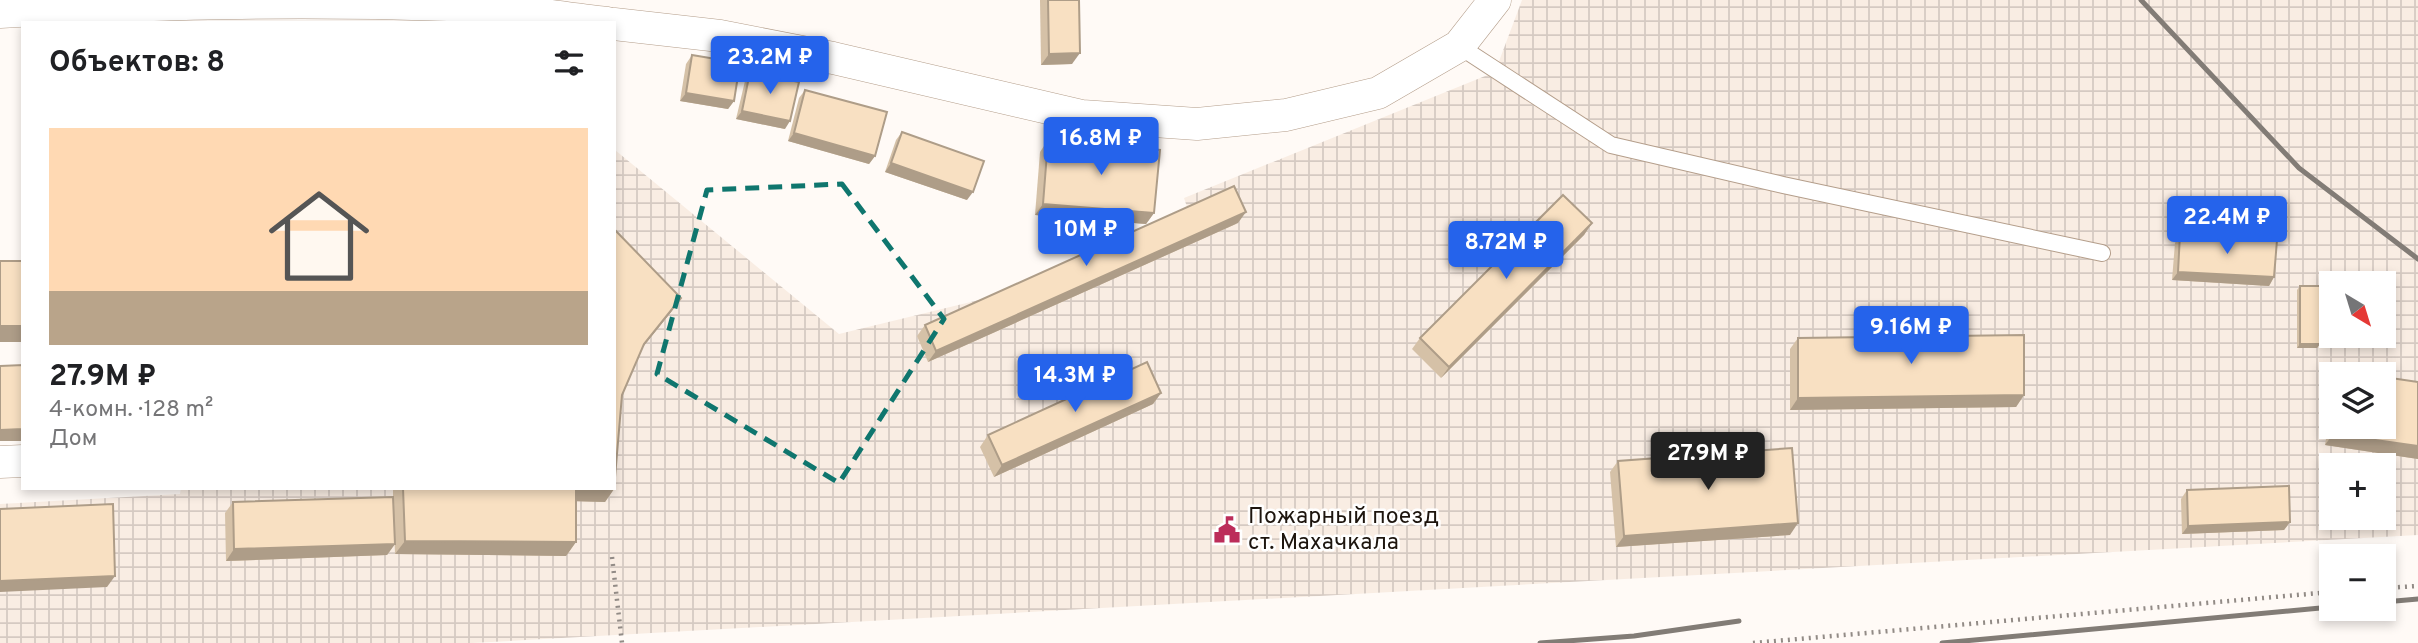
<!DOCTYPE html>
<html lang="ru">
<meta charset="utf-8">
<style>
body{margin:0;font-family:Overpass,sans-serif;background:#f6f6f6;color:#202124;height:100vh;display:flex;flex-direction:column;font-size:26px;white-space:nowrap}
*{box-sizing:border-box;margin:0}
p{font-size:23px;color:#757577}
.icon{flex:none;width:38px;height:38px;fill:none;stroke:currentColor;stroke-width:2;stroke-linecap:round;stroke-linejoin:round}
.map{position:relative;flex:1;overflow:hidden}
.drawer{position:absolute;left:21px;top:21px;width:595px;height:469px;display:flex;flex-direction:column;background:#fff;border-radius:0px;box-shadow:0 4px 10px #0003}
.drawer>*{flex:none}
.needle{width:46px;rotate:142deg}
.buttons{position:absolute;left:2319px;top:271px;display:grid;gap:14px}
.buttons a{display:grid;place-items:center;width:77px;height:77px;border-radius:0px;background:#fff;box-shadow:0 4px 10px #0003;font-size:35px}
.price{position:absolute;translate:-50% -60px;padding:0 16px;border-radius:7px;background:#2563eb;color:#fff;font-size:23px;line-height:46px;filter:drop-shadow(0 2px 4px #0008)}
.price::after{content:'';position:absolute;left:50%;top:42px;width:21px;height:16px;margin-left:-10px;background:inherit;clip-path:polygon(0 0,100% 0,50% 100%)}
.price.current{background:#222;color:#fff}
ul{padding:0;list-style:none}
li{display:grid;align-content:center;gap:14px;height:371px;padding:0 28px}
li+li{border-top:2px solid #e0e0e0}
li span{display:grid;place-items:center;height:217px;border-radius:0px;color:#555}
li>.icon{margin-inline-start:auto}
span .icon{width:126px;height:126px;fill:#fffc;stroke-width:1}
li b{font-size:30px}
h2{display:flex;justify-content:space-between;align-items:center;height:84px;padding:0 28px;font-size:30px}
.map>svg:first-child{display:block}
.industrial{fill:url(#industrial-grid);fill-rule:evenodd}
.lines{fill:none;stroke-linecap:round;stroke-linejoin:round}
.service-casing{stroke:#b49e8b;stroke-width:18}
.minor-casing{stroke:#b49e8b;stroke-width:33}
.path{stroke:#928b86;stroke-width:4.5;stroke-dasharray:2 5;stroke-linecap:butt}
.service{stroke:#fff;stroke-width:16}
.minor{stroke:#fff;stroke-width:32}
.rail{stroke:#827c76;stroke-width:5}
.wall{fill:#d5c1a7}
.shaded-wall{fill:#ae9d88}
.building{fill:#f8e0c2;stroke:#ae9d88;stroke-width:2}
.marked{fill:none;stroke:#0f766e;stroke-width:5;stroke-dasharray:14 9;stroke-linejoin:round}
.labels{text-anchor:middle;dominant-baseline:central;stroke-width:5;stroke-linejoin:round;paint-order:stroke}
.poi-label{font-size:23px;fill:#1d150e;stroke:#fff;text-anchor:start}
</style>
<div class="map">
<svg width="2418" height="643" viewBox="0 0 2418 643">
<defs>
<pattern id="industrial-grid" width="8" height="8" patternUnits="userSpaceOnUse" patternTransform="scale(1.75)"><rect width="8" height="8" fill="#f9ede3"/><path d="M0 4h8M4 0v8" fill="none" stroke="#d5cac2"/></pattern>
</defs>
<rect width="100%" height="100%" fill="#fffaf6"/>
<!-- industrial -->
<path class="industrial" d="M1522 0H2418V535L472 643H0V504L180 494 181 488H614L615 150 839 334 1073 277 1193 225 1184 198 1495 72ZM2331 284H2384V336H2331ZM2331 374H2384V427H2331ZM2331 466H2384V518H2331Z"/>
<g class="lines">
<!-- service casing -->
<g class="service-casing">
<polyline id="service" points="1459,46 1611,145 1783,185 2102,253"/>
</g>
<!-- minor casing -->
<g class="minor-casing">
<g id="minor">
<path d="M0 12C149 3 298 0 448 5 501 8 554 17 607 23"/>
<polyline points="614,24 720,36 833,58 1082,116 1197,124 1286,115 1378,93 1459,46 1495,0"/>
<polyline points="0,462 23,461"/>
</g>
</g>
<!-- path -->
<g class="path">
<polyline points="612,557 622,643"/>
<polyline points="2384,588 2418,586"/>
<polyline points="1753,643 2331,592"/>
</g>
<!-- service -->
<use href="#service" class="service"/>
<!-- minor -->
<use href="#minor" class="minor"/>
<!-- rail -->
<g class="rail">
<polyline points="2141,0 2299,168 2418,259"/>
<polyline points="2384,602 2418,599"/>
<polyline points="1540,643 1634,636 1739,621"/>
<polyline points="1942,643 2331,607"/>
</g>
</g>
<!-- wall -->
<g class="wall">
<polygon points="1040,0 1079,0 1072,64 1041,65"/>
<polygon points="692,55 734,101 728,109 680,101 686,64"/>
<polygon points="750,72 785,129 736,119 745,81"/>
<polygon points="805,90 875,156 869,164 788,141 799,98"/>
<polygon points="902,132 967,200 885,172 896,140"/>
<polygon points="1048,140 1154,213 1146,224 1035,215 1040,152"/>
<polygon points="1238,223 928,362 917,336 925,325"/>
<polygon points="1592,223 1584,235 1441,378 1412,349 1420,338"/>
<polygon points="614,229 681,298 671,312 642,348 622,395 614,489 605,502 576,501 576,542 566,556 395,554 394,525 395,544 387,555 226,561 225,513 233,502 393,497 393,488 614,488"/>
<polygon points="2180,234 2274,277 2269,286 2172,280 2175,243"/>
<polygon points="2300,286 2320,344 2317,348 2297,348 2297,290"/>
<polygon points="1798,338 2024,395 2016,407 1790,410 1790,349"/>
<polygon points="2418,382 2418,459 2325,445 2331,408 2331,427 2384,427"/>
<polygon points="1161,393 1153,404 994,477 980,447 988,435"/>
<polygon points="1618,461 1790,535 1616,547 1610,472"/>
<polygon points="2187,490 2290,522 2284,530 2182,534 2181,499"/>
</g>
<!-- shaded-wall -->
<g class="shaded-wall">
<polygon points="1080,53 1072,64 1041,65 1049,54"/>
<polygon points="686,93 734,101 728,109 680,101"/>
<polygon points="742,111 790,121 785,129 736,119"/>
<polygon points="794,133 875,156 869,164 788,141"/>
<polygon points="891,163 973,192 967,200 885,172"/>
<polygon points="1043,204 1154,213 1146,224 1035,215"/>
<polygon points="1246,212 1238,223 928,362 936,351"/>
<polygon points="1592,223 1584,235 1441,378 1449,367"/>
<polygon points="2178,272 2274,277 2269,286 2172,280"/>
<polygon points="681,298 671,312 634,358 644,344"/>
<rect x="0" y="326" width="23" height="16"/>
<polygon points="2300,344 2320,344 2317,348 2297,348"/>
<polygon points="1161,393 1153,404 994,477 1002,465"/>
<polygon points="2024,395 2016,407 1790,410 1798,398"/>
<polygon points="23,429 23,441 0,441 0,430"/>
<polygon points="2333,434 2418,446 2418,459 2325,445"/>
<polygon points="575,488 614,489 605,502 566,501"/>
<polygon points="2290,522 2284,530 2182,534 2188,526"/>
<polygon points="1798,523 1790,535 1616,547 1624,536"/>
<polygon points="405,541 576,542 566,556 395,554"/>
<polygon points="395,544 387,555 226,561 234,549"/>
<polygon points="115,576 107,587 0,592 0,581"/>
</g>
<!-- building -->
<g class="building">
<polygon points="1048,0 1079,0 1080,53 1049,54"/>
<polygon points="692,55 740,63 734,101 686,93"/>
<polygon points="750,72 799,82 790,121 742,111"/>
<polygon points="805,90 887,112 875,156 794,133"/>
<polygon points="902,132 984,161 973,192 891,163"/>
<polygon points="1048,140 1160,150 1154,213 1043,204"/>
<polygon points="1234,186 1246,212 936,351 925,325"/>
<polygon points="1563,195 1592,223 1449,367 1420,338"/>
<polygon points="614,229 681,298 644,344 622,395 614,489 605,488 614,488"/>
<polygon points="2180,234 2277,240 2274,277 2178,272"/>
<rect x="0" y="261" width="23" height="65"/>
<rect x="2300" y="286" width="20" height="58"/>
<polygon points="2024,335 2024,395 1798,398 1798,338"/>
<polygon points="1147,362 1161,393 1002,465 988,435"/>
<polygon points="23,365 23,429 0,430 0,366"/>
<polygon points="2343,371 2368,374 2342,374"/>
<polygon points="2384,377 2418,382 2418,446 2333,434 2334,427 2384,427"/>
<polygon points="1792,448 1798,523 1624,536 1618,461"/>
<polygon points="2289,486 2290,522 2188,526 2187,490"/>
<polygon points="403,488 576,488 576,542 405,541"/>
<polygon points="393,497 395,544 234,549 233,502"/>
<polygon points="113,504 115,576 0,581 0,509"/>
</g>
<!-- marked area -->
<path class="marked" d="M842 184 944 319 839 483 657 374 707 190Z"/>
<!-- icons -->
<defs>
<g id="civic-bare" transform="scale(2.1)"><path d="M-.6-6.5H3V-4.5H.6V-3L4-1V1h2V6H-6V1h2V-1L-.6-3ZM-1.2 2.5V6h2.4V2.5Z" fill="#bc2d5a" stroke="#fff" stroke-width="2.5" paint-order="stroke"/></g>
</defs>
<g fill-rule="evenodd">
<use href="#civic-bare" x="1227" y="530"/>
</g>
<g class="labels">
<!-- poi labels -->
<g class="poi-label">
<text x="1248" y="517">Пожарный поезд<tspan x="1248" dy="26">ст. Махачкала</tspan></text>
</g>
</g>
</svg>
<div class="buttons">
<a><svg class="needle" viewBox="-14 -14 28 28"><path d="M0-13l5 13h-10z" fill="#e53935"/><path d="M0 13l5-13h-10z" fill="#757577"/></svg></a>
<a><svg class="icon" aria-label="layers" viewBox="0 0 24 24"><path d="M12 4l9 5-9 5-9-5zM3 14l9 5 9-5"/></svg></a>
<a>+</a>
<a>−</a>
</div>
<b class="price" style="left:770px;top:96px">23.2M ₽</b>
<b class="price" style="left:1101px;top:177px">16.8M ₽</b>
<b class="price" style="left:2227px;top:256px">22.4M ₽</b>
<b class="price" style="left:1086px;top:268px">10M ₽</b>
<b class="price" style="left:1506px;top:281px">8.72M ₽</b>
<b class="price" style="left:1911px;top:366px">9.16M ₽</b>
<b class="price" style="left:1075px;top:414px">14.3M ₽</b>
<b class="price current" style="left:1708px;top:492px">27.9M ₽</b>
<section class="drawer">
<h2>Объектов: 8<svg class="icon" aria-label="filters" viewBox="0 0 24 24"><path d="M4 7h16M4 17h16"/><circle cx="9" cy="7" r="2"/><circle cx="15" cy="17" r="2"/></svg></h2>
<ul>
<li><span style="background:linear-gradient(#ffd9b3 75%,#b9a48a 0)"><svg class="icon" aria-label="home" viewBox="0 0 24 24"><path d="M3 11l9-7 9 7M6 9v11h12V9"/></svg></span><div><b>27.9M ₽</b><p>4-комн. · 128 m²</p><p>Дом</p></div></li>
</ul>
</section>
</div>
